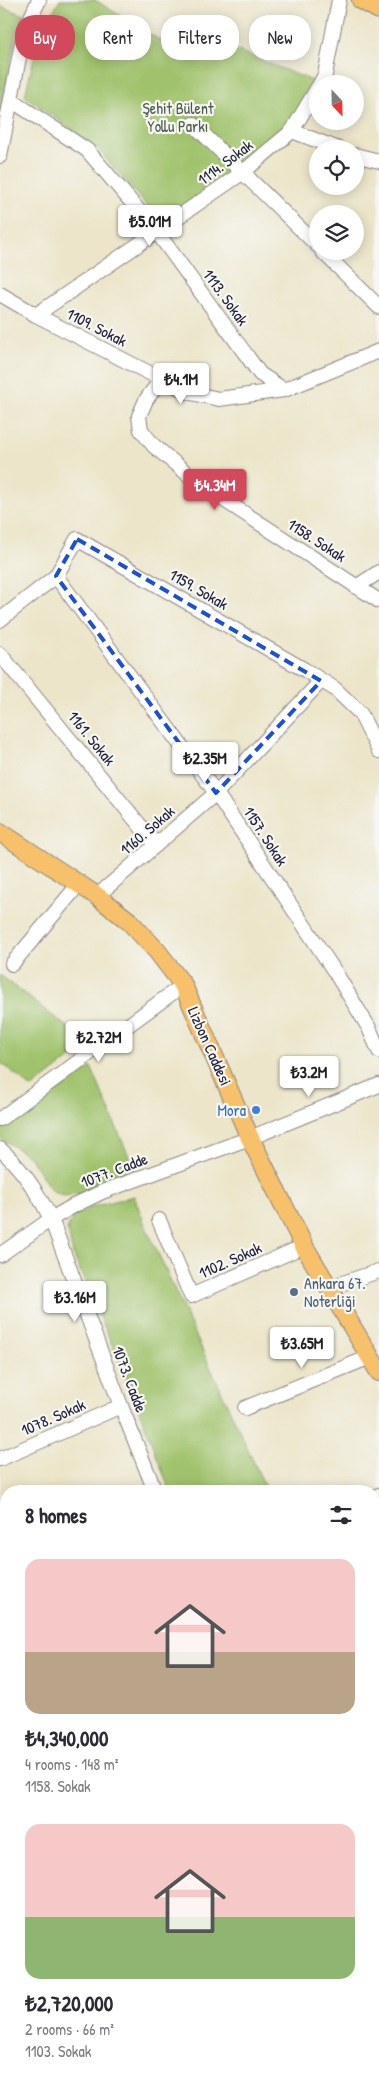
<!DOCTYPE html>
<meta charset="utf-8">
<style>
body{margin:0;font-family:"Patrick Hand",sans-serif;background:#f7f7f7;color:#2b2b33;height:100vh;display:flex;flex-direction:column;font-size:19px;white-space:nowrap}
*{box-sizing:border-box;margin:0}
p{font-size:16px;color:#7c7c81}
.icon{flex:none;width:28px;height:28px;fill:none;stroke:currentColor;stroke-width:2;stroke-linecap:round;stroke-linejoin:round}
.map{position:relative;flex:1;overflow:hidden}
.details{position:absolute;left:0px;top:1485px;width:380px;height:600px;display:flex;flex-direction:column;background:#fff;border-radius:20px 20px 0 0;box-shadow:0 2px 12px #0003}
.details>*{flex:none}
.banner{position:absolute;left:15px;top:15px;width:350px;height:45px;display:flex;gap:10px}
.needle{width:32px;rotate:158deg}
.fabs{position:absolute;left:309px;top:75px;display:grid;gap:10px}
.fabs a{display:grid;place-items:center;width:55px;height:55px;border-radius:50%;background:#fff;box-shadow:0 2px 12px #0003;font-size:25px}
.price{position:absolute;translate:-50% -42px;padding:0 11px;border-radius:5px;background:#fff;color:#222;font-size:16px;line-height:32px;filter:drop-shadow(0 1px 2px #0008)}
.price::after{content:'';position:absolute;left:50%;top:30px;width:15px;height:11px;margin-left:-8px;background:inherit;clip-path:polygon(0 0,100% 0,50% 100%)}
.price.selected{background:#d1495b;color:#fff}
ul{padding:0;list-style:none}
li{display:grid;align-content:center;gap:10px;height:265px;padding:0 25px}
li span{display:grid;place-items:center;height:155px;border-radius:15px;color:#555}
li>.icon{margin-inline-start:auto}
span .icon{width:90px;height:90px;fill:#fffc;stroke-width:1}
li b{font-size:21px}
h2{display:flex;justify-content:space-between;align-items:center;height:60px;padding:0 25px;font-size:21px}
.pill{padding:0 18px;border-radius:20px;background:#fff;box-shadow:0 2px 12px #0003;font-size:18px;line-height:45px}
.pill.selected{background:#d1495b;color:#fff}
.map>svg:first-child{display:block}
.green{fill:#a0c26c;stroke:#617254}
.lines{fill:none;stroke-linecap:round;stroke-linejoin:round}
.minor-casing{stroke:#878482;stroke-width:16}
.major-casing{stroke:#878482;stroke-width:20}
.minor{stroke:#fff;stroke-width:14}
.major{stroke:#f7c06b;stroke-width:18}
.marked{fill:none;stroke:#1d4ed8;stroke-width:4;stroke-dasharray:10 6;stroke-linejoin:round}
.shop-dot{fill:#3f7fe0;stroke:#f6f6f2;stroke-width:2}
.service-dot{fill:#5c6f8a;stroke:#f6f6f2;stroke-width:2}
.labels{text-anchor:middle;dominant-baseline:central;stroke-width:4.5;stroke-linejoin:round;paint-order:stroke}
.park-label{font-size:16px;fill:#4e5a4c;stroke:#f6f6f2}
.street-label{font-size:16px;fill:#22223b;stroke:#f6f6f2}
.shop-label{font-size:16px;fill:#366cbe;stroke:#f6f6f2;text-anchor:end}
.service-label{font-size:16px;fill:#4e5e75;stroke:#f6f6f2;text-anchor:start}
</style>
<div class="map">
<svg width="379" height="2085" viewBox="0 0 379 2085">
<rect width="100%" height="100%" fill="#f6f6f2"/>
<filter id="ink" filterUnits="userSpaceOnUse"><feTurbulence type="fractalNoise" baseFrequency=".02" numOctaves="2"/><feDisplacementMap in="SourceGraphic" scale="10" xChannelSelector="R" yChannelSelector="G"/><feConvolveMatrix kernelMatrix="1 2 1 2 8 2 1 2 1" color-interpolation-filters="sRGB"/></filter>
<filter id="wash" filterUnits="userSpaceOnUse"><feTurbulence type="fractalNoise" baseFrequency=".0096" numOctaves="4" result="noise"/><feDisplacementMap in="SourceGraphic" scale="20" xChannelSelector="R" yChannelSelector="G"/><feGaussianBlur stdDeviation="1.12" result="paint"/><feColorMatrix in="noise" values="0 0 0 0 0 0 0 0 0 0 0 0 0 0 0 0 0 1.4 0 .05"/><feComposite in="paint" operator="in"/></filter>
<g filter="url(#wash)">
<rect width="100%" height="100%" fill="#ece5c9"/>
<!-- green -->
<g class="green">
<polygon points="60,0 95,0 161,41 174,25 315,82 288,128 232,176 161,223 98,149 25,96 39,36"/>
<polygon points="0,6 24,15 17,30 0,114"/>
<polygon points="0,975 89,1044 32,1088 0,1062"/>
<polygon points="91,1067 135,1171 83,1193 64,1196 51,1190 29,1156 0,1138 0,1130"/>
<polygon points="134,1196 145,1225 267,1491 170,1491 129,1384 73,1254 67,1228 75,1215 92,1207"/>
<polygon points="379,1653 379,1754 374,1756 374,1655"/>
<polygon points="374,1887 379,1903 379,2062 374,2060"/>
</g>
</g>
<g filter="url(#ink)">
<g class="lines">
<!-- minor casing -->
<g class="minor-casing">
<g id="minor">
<polyline points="320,84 325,75 339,0"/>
<polyline points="11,100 87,150 157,232 260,374 284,390"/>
<polyline points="193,124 318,246"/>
<polyline points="292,131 339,149"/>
<polyline points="355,155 379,161"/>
<polyline points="0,156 24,32 39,0"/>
<polyline points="322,251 379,307"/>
<polyline points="0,294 36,315 161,379 191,393 219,399 284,390 379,351"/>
<polyline points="36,315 242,173 292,131 318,87"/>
<polyline points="161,379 146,400 139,416 141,430 154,446 201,485 379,601"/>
<polyline points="56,576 216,793 335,972 369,1028 379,1051"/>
<polyline points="356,587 379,572"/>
<polyline points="0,620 56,576 77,539 305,670 335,689 360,713 379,751"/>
<polyline points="0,654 156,845"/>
<polyline points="97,896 216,793 321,681"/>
<polyline points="12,964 79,884"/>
<polyline points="0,1119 183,985"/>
<path d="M0 1149C22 1168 38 1193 51 1219L121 1406 155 1491"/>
<polyline points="159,1220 191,1296 304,1246"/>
<polyline points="0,1255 51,1219 75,1205 102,1192 250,1138 379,1085"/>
<polyline points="328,1288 379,1271"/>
<polyline points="245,1408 370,1357"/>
<polyline points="0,1459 121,1406"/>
<polyline points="374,1497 379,1495"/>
<polyline points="374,1638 379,1636"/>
<polyline points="374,1769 379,1767"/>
<polyline points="0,1877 6,1880"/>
<polyline points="0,2069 6,2069"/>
<polyline points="374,2078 379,2081"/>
<polyline points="80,2079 81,2085"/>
<polyline points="214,2079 216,2085"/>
</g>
</g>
<!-- major casing -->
<g class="major-casing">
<g id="major">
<polyline points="361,0 379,10"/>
<polyline points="0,832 97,896 129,921 157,951 183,985 250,1138 304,1246 379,1372"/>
<polyline points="0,1539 4,1558 0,1656"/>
</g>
</g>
<!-- minor -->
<use href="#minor" class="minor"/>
<!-- major -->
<use href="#major" class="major"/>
</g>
</g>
<!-- marked area -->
<path class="marked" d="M77 539 321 681 216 793 56 576Z"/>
<!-- markers -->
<circle class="shop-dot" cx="256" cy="1110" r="5"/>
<circle class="service-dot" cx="294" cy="1292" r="5"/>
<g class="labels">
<!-- park labels -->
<g class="park-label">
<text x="178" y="108">Şehit Bülent<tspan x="178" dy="18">Yollu Parkı</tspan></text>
</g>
<!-- street labels -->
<g class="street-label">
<text transform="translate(225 162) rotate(-37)">1114. Sokak</text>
<text transform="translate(226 297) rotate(54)">1113. Sokak</text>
<text transform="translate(97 327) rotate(27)">1109. Sokak</text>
<text transform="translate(317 540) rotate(33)">1158. Sokak</text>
<text transform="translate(199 589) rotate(30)">1159. Sokak</text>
<text transform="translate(92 738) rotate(51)">1161. Sokak</text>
<text transform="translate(147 830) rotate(-41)">1160. Sokak</text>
<text transform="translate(266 836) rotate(57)">1157. Sokak</text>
<text transform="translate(210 1046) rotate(66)">Lizbon Caddesi</text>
<text transform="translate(114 1170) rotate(-21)">1077. Cadde</text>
<text transform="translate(230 1260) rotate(-24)">1102. Sokak</text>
<text transform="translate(130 1379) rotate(69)">1073. Cadde</text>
<text transform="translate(53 1417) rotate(-24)">1078. Sokak</text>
</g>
<!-- shop labels -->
<g class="shop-label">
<text x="246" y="1110">Mora</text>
</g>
<!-- service labels -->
<g class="service-label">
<text x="304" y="1283">Ankara 67.<tspan x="304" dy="18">Noterliği</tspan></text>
</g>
</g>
</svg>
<div class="fabs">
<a><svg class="needle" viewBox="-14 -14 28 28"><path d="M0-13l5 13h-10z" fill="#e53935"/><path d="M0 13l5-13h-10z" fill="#7c7c81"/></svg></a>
<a><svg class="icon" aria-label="locate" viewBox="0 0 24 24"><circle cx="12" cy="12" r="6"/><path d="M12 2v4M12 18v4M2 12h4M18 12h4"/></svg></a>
<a><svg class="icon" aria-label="layers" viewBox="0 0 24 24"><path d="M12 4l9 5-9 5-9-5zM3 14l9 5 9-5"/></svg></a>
</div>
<b class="price" style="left:150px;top:247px">₺5.01M</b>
<b class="price" style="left:181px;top:405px">₺4.1M</b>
<b class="price selected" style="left:215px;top:511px">₺4.34M</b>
<b class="price" style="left:205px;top:784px">₺2.35M</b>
<b class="price" style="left:99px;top:1063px">₺2.72M</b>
<b class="price" style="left:309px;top:1098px">₺3.2M</b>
<b class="price" style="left:75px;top:1323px">₺3.16M</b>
<b class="price" style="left:302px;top:1369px">₺3.65M</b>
<div class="banner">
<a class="pill selected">Buy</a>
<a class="pill">Rent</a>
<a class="pill">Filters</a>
<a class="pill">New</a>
</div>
<section class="details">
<h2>8 homes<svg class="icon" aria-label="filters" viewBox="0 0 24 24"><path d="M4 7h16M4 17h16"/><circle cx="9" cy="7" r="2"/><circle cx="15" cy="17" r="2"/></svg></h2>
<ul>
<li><span style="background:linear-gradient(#f6c9c9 60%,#b9a48a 0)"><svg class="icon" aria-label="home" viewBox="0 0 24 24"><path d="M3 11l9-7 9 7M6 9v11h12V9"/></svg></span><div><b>₺4,340,000</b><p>4 rooms · 148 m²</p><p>1158. Sokak</p></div></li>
<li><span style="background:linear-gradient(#f6c9c9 60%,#8fb573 0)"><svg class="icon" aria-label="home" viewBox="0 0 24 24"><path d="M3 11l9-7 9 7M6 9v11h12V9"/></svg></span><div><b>₺2,720,000</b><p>2 rooms · 66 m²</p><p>1103. Sokak</p></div></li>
</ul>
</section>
</div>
